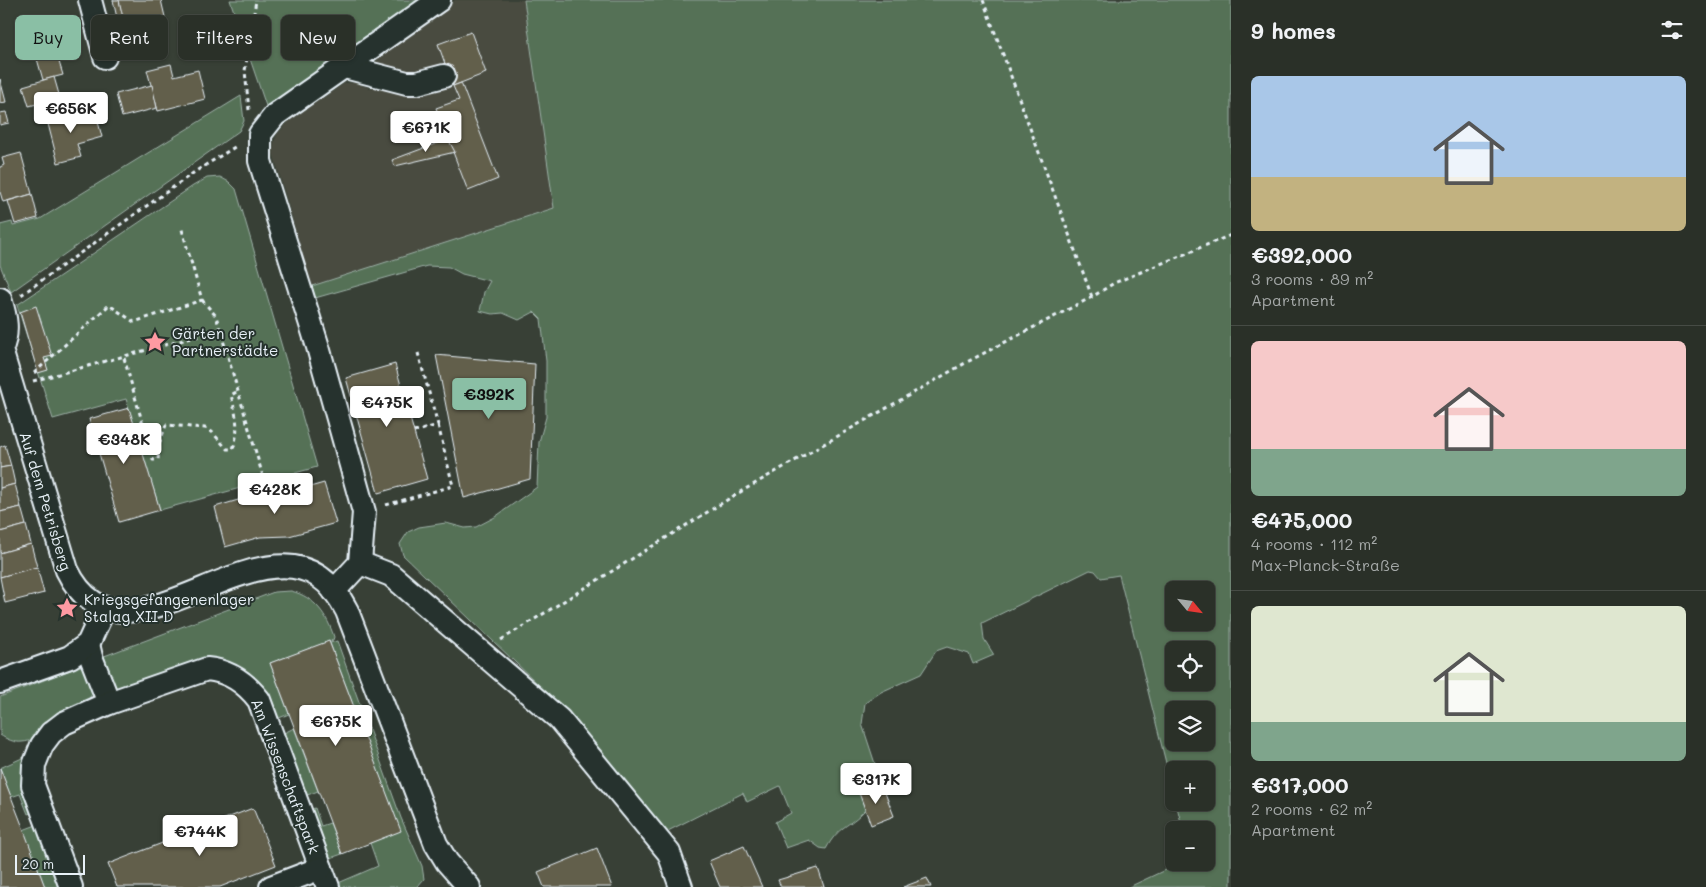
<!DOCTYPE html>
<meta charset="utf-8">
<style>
body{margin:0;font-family:Mali,sans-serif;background:#363c34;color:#f1f3f6;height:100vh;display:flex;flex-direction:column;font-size:19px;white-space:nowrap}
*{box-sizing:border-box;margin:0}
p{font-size:16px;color:#a5a9a8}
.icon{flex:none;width:28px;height:28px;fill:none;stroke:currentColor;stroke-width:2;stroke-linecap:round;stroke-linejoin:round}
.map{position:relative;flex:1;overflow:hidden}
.details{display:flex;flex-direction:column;background:#2a3028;width:475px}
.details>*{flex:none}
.banner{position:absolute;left:15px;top:15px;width:475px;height:45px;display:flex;gap:10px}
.needle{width:32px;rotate:119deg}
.fabs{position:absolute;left:1165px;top:581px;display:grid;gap:10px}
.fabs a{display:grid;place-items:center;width:50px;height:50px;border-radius:8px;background:#2a3028;box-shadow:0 1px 4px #0004,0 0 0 1px #464b45;font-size:25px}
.scale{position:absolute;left:15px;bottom:12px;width:70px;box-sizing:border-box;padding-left:5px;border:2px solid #e8f1f8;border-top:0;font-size:14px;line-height:18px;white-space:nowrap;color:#e8f1f8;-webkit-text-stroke:4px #26332d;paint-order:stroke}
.price{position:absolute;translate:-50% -42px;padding:0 11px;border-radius:5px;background:#fff;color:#222;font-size:16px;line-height:32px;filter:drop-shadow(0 1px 2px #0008)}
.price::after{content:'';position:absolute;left:50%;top:30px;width:15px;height:11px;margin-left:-8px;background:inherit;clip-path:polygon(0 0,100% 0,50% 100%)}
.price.current{background:#8abfa5;color:#111}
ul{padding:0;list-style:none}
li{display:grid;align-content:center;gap:10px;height:265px;padding:0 20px}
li+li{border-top:1px solid #464b45}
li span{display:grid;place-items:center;height:155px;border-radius:8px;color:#555}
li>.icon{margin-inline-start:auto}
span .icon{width:90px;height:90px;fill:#fffc;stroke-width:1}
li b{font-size:21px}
h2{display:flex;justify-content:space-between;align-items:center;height:60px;padding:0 20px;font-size:21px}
.pill{padding:0 18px;border-radius:8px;background:#2a3028;box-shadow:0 1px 4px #0004,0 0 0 1px #464b45;font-size:18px;line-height:45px}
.pill.current{background:#8abfa5;color:#111}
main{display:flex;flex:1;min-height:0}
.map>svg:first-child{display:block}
.built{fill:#484c40}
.green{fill:#557157;stroke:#9eb1a8;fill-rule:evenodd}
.building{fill:#625e4b;stroke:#e8f1f8}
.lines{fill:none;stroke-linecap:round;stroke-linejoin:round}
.minor-casing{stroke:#e8f1f8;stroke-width:26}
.path{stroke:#e8f1f8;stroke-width:3;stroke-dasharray:4 4;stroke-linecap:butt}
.minor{stroke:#26332d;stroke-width:22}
.labels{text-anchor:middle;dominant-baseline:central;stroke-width:4;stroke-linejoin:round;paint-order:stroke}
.poi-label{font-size:15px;fill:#e8f1f8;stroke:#26332d;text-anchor:start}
.street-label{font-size:15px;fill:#e8f1f8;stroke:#26332d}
</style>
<main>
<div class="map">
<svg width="1231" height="887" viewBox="0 0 1231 887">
<rect width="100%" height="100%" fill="#384036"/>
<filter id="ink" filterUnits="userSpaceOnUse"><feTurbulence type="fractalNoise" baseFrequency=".02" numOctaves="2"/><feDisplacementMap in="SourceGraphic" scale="10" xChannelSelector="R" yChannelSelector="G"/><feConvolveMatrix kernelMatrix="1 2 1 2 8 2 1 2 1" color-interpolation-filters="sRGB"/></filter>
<g filter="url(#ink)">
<!-- built -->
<polygon class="built" points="455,0 524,0 554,208 312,286 273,153 274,142 278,133 289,121 345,83 357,83 372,89 377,59"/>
<!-- green -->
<g class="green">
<polygon points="230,0 426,0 266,106"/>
<path d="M524 0H1231V887H1129L1180 863 1206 862V830H1183L1176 803 1206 802V770H1174V795L1119 575 1101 578 1095 571 1090 570 982 623 984 639 994 655 973 664 969 654 947 647 936 651 921 674 881 692 865 703 862 724 882 785 860 793 865 810C848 828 839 825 826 849L820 848 809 840 786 848 775 822 791 813 780 786 747 802 743 793 658 836 561 706 403 555 400 544 408 532 419 527 446 523 465 528 476 527 495 517 537 487 539 442 546 417V361L541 319 534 312 519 320 503 313 492 314 480 311 484 292 490 281 462 274 449 267 427 266 315 298 312 286 554 208ZM1174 590H1206V622H1174ZM1174 650H1206V682H1174ZM1174 710H1206V742H1174Z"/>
<polygon points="241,96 244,121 239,131 11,292 0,265 0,225 12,222 13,226 40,219"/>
<polygon points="220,177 229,182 236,189 317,467 160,510 126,399 53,419 17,305 193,186 207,178"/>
<path d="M291 591C315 597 327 615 334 637L333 640 270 663 289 714 274 720 239 672 119 691 114 687 99 658 274 592Z"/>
<polygon points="337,641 401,818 422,866 424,879 417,887 337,887 336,884 378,866 370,843 400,831 330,643"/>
<path d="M86 664 94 690C88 707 40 742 22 742 15 743 6 739 0 735V697Z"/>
<polygon points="294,728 318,791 302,797 280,735"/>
<polygon points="31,754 34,812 28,814 20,794 11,797 0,768"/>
<polygon points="315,808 321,826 330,823 342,854 325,860 308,811"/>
<polygon points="39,824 62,887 45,887 23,830"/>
</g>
<!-- building -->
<g class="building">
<polygon points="113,0 119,0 123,16 117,18"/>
<polygon points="119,0 161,0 165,17 125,27"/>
<polygon points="58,27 60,33 72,30 79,57 59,62 63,75 43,80 34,48 37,47 34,33"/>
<polygon points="471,32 486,73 453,86 438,44"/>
<polygon points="171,64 174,76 198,70 205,99 158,111 147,70"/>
<polygon points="54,77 60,98 29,106 23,86"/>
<polygon points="0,79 6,102 0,103"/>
<polygon points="461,83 498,179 468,191 436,108 459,100 453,86"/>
<polygon points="152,85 157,108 122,117 116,94"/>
<polygon points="67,110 71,125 83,122 81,118 96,114 102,137 77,144 81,157 58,163 46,116"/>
<polygon points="6,112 9,123 0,125 0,113"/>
<polygon points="448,139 455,152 395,166 392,160"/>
<polygon points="21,153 32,194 3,202 0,192 0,167 4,165 2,158"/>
<polygon points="32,194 38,218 15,224 8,201"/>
<polygon points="36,306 52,356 44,358 48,370 38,373 20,312"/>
<polygon points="436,355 535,364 530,479 464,498"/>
<polygon points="395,364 427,479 378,493 346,378"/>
<polygon points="129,408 160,510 119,522 89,419"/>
<polygon points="5,445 11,466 0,468 0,447"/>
<polygon points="11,466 15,484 0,488 0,468"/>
<polygon points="324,483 336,523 289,536 260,537 225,547 215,507 258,494 282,495"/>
<polygon points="15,484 21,507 0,512 0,488"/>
<polygon points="21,507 26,525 0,532 0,512"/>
<polygon points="26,525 31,544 0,553 0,532"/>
<polygon points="31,544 37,567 0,577 0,553"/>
<polygon points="37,567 44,593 5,603 0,577"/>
<polygon points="329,641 401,831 342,854 270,663"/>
<polygon points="0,768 22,825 45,887 0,887"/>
<polygon points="882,785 894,816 871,825 859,793"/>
<polygon points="253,808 276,865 220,887 117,887 108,864"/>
<polygon points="744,846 762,887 720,887 709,861"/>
<polygon points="597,848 612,887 544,887 538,872"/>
<polygon points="818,868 824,887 781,887 778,880"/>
<polygon points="927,878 931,887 903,887"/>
</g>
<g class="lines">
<!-- minor casing -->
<g class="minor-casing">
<g id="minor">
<polyline points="90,0 105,57"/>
<polyline points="345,67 407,83 417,83 444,76"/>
<path d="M0 299C6 317 9 332 1 350L67 570C128 696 281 478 347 611L436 844 447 862 469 887"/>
<polyline points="360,563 391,575 559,719 669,853 681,887"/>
<polyline points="334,591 360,563 364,512 318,347 260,161 260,134 275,115 439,0"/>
<polyline points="88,644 91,657 109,703"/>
<polyline points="0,682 70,657 88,644 104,609"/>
<path d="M71 887 33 785 34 765 42 745 51 733 64 723 109 703 207 669C229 671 246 683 259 700L328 887"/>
<polyline points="271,887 321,868"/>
</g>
</g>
<!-- path -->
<g class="path">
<polyline points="983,0 1092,297"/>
<polyline points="249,110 245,71 256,0"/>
<polyline points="21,295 196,171 238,145"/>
<polyline points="202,300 216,316 264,480"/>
<path d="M124 358 153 460H158L159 444 166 425 205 428 212 432 227 449H233C240 428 236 415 231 395L238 391"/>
<polyline points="34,373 109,305 134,322 202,300 181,226"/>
<polyline points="33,381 220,330"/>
<polyline points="414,432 438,425 418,353"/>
<polyline points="386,505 453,486 438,425"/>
<polyline points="501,640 735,495 967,362 1092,297 1114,283 1231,235"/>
</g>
<!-- minor -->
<use href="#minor" class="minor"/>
</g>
</g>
<!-- icons -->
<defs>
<g id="sight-bare" transform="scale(1.725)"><path d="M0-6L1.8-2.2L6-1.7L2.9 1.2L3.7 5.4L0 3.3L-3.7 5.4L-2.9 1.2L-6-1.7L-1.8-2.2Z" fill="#ff9aa2" stroke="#26332d" stroke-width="2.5" paint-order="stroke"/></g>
</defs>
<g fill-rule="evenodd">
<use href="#sight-bare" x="155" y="342"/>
<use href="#sight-bare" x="67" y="608"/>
</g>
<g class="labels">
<!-- poi labels -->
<g class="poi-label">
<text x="172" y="333">Gärten der<tspan x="172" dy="17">Partnerstädte</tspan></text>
<text x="84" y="599">Kriegsgefangenenlager<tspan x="84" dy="17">Stalag XII D</tspan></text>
</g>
<!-- street labels -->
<g class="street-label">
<text transform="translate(46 501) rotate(73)">Auf dem Petrisberg</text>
<text transform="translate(286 776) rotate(69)">Am Wissenschaftspark</text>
</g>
</g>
</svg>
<div class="fabs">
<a><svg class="needle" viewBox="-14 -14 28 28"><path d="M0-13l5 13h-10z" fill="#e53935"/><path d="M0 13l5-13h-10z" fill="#a5a9a8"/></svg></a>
<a><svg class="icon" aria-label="locate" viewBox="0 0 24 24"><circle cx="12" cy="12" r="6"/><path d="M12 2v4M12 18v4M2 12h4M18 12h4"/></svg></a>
<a><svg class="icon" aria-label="layers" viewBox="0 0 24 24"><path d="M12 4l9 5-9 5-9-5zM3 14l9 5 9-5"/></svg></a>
<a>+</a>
<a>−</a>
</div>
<div class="scale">20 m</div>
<b class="price" style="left:71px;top:134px">€656K</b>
<b class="price" style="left:426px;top:153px">€671K</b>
<b class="price current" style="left:489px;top:420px">€392K</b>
<b class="price" style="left:387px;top:428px">€475K</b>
<b class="price" style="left:124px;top:465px">€348K</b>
<b class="price" style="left:275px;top:515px">€428K</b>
<b class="price" style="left:336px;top:747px">€675K</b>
<b class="price" style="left:876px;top:805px">€317K</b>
<b class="price" style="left:200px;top:857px">€744K</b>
<div class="banner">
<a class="pill current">Buy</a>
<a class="pill">Rent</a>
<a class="pill">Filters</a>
<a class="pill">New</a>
</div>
</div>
<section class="details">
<h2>9 homes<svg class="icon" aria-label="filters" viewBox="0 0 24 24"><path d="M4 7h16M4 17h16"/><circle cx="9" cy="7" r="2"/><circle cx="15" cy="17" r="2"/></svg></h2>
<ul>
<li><span style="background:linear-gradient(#a9c7e8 65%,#c2b280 0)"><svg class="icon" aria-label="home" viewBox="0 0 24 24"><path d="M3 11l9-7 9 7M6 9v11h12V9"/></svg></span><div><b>€392,000</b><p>3 rooms · 89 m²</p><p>Apartment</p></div></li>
<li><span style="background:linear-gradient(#f6c9c9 70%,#7fa58c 0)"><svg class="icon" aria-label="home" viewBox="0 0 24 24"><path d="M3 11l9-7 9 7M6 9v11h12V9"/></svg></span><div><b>€475,000</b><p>4 rooms · 112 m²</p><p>Max-Planck-Straße</p></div></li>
<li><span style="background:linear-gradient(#dfe7d0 75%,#7fa58c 0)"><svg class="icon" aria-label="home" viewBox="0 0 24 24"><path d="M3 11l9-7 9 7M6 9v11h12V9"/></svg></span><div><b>€317,000</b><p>2 rooms · 62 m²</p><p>Apartment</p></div></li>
</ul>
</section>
</main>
